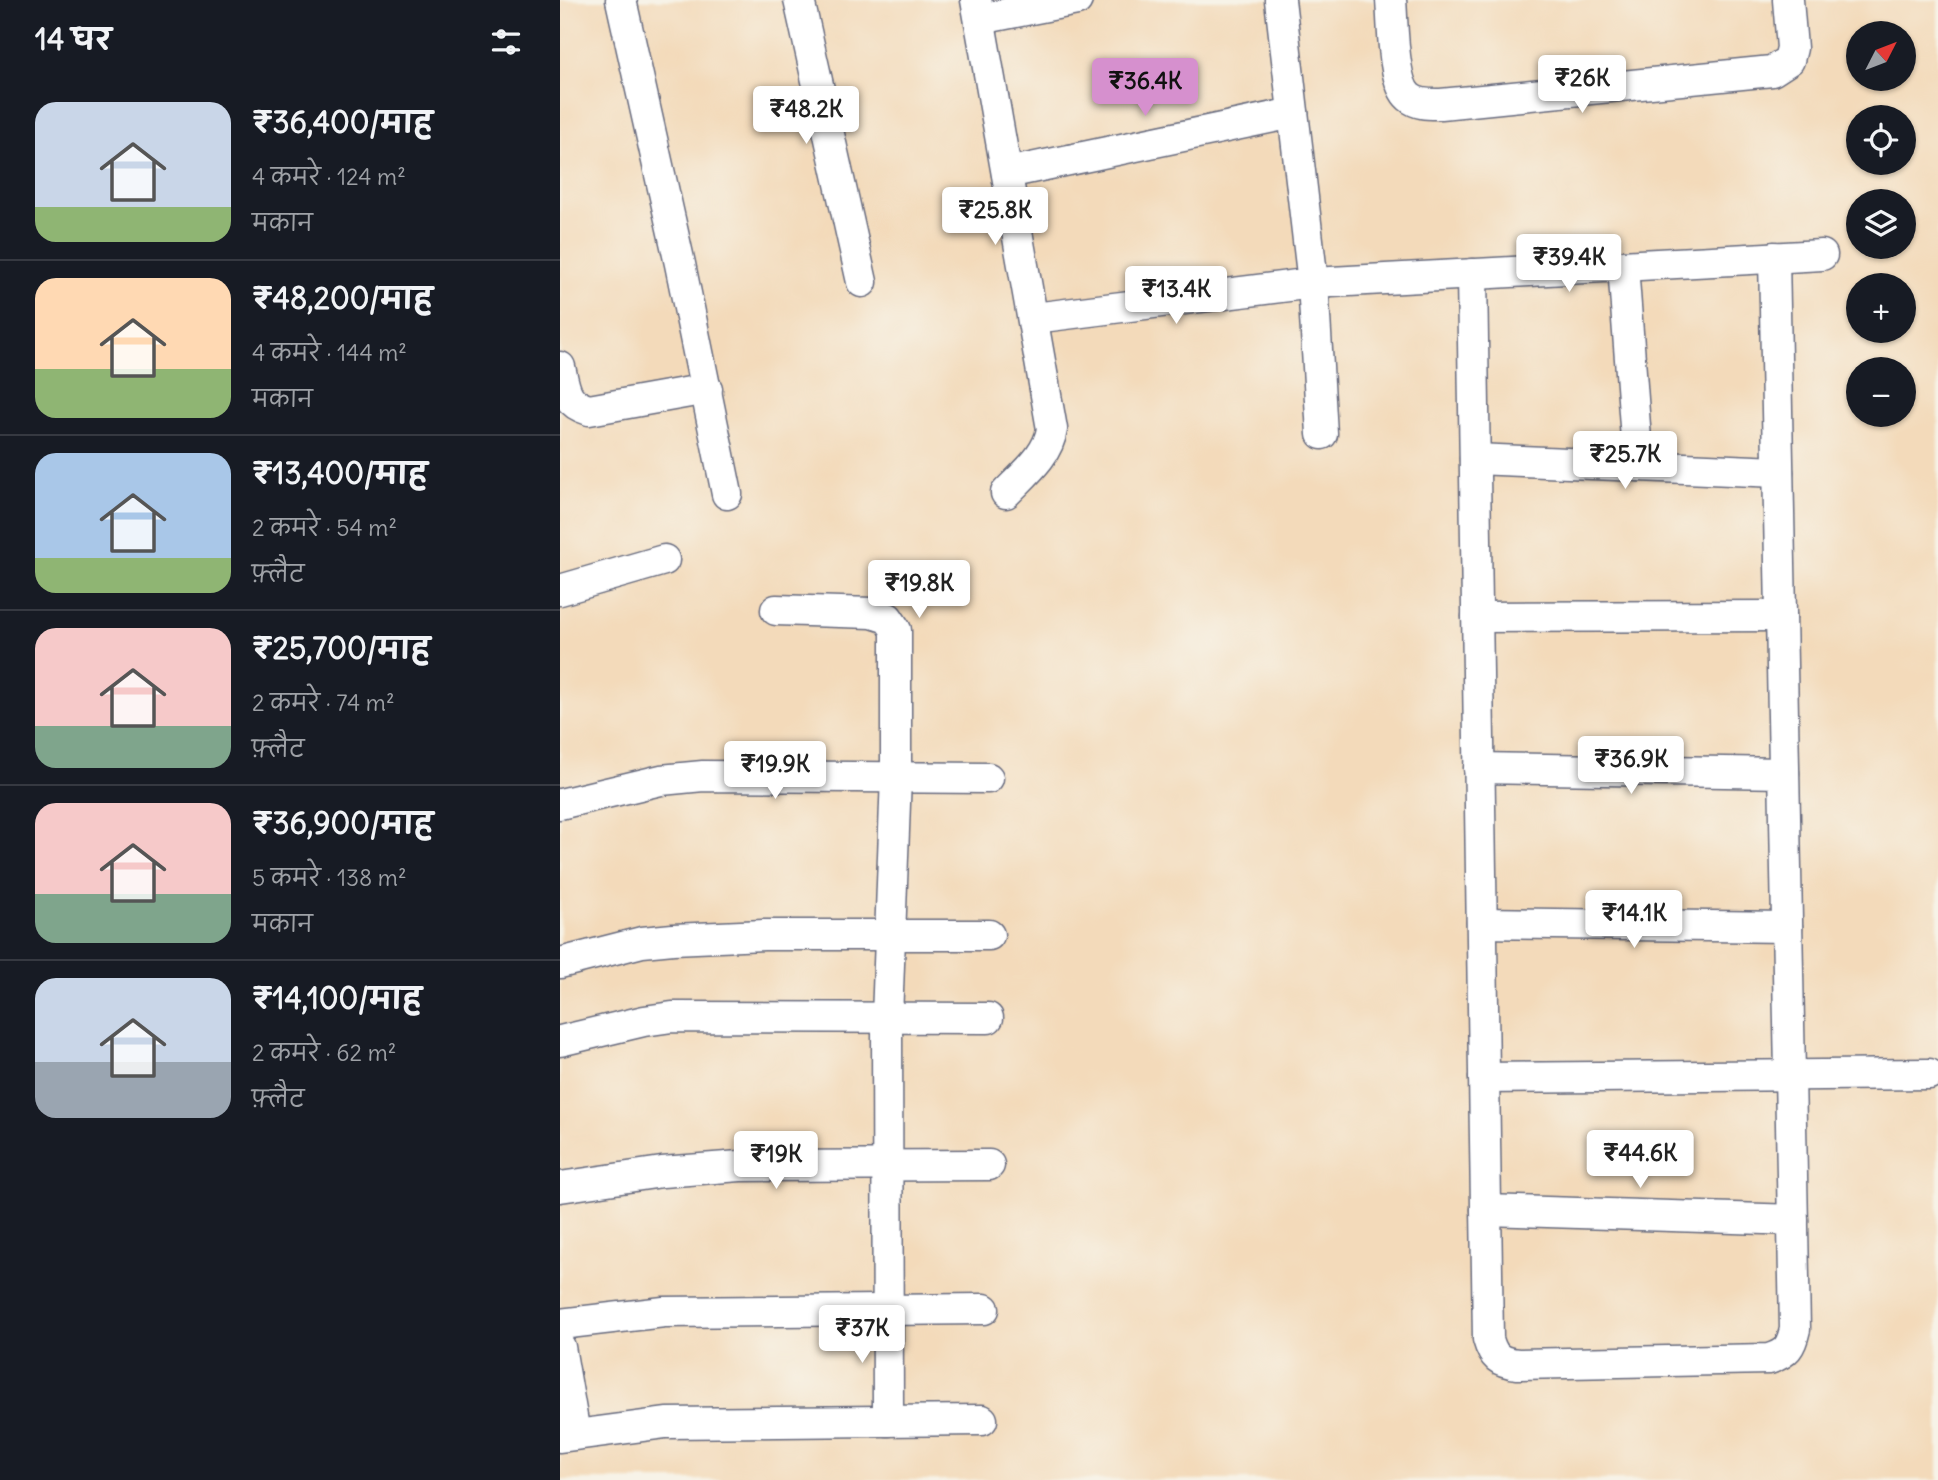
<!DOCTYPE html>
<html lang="hi">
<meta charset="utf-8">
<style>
body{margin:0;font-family:Delius,"Playpen Sans Deva",sans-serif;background:#242831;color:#f1f3f6;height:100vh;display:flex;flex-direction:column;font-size:26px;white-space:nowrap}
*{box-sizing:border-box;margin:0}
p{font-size:23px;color:#9ea1a6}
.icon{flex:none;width:38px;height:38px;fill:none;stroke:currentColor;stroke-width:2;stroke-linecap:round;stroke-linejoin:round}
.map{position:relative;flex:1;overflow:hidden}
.sheet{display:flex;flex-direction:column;background:#171b24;width:560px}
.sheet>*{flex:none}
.needle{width:46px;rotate:48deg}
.fabs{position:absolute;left:1286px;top:21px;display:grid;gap:14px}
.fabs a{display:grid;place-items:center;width:70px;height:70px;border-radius:50%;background:#171b24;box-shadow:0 2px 5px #0004;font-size:35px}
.price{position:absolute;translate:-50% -60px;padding:0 16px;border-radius:7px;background:#fff;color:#222;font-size:23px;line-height:46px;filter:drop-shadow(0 2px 4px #0008)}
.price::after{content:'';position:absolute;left:50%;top:42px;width:21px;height:16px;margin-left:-10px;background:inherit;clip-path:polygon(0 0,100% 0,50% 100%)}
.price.active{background:#d690ce;color:#111}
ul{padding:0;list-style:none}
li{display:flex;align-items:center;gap:21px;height:175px;padding:0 35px}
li+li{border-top:2px solid #363941}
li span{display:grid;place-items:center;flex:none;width:196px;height:140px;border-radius:21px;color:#555}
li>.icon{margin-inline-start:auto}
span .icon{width:84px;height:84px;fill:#fffc;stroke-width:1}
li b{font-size:30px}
h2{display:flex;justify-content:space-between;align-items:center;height:84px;padding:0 35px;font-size:30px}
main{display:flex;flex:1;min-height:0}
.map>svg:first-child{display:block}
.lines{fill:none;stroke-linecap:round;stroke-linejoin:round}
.minor-casing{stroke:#676b7e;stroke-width:33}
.minor{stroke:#fff;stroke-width:30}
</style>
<main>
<section class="sheet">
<h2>14 घर<svg class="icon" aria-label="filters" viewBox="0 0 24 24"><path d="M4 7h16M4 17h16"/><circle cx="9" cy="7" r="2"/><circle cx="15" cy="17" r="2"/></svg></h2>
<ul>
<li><span style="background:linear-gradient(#c9d6e8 75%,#8fb573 0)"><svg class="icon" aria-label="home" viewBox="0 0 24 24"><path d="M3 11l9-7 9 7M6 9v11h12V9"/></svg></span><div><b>₹36,400/माह</b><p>4 कमरे · 124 m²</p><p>मकान</p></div></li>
<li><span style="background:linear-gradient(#ffd9b3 65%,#8fb573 0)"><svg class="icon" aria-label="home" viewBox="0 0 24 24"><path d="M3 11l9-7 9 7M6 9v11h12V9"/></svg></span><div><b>₹48,200/माह</b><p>4 कमरे · 144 m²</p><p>मकान</p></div></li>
<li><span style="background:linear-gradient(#a9c7e8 75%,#8fb573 0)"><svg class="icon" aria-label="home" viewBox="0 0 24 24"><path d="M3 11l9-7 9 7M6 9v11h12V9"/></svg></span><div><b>₹13,400/माह</b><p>2 कमरे · 54 m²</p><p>फ़्लैट</p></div></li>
<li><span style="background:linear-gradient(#f6c9c9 70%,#7fa58c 0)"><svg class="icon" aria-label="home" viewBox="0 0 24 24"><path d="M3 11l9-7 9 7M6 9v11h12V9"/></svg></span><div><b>₹25,700/माह</b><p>2 कमरे · 74 m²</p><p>फ़्लैट</p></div></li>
<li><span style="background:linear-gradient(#f6c9c9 65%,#7fa58c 0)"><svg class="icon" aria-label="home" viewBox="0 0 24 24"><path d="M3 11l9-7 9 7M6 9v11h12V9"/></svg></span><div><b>₹36,900/माह</b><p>5 कमरे · 138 m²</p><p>मकान</p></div></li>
<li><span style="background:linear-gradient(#c9d6e8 60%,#9aa5b1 0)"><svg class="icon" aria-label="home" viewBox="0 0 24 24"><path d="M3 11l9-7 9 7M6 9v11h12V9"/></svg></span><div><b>₹14,100/माह</b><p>2 कमरे · 62 m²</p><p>फ़्लैट</p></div></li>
</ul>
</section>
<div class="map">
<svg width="1378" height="1480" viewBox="0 0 1378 1480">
<rect width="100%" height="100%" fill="#f7f3e8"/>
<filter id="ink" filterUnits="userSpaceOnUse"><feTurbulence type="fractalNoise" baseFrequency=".0143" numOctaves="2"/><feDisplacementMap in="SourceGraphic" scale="14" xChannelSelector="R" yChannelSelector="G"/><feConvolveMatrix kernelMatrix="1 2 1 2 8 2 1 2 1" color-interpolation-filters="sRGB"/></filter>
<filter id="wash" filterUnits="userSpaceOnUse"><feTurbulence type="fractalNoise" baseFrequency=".00686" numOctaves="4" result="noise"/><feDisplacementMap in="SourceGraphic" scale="28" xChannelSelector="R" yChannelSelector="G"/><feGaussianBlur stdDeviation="1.57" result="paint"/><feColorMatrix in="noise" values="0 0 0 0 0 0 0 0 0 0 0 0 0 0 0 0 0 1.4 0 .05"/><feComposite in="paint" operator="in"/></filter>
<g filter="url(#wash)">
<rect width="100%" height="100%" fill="#f3daba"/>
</g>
<g filter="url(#ink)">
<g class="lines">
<!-- minor casing -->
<g class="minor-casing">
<g id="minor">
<polyline points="61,0 120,264 167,494"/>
<polyline points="239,0 302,282"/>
<path d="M416 0 492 429C488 456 464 474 446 493"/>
<polyline points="720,0 753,283 762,434"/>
<path d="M831 0C833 22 832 83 849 97 858 105 870 104 881 104L1212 71 1229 60 1232 48 1228 0"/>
<polyline points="420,19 517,0"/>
<polyline points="447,173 733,113"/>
<polyline points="1063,266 1078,466"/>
<path d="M912 274 928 1339C933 1357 939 1362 958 1364L1209 1359C1227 1353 1231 1347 1235 1329L1214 257"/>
<polyline points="474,318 753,283 1262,255"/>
<path d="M0 367C5 389 5 403 29 410L147 389"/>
<polyline points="915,459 1218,472"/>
<polyline points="0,590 104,560"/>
<polyline points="216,610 312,613 328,618 336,630 336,776 327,1018 328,1421"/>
<polyline points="917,617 1221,616"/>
<polyline points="919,768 1224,773"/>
<polyline points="0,804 101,780 143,776 428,778"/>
<polyline points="922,923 1227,927"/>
<polyline points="0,963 82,942 113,939 204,935 429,935"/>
<polyline points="0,1041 84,1021 112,1017 428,1018"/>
<polyline points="924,1078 1369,1074"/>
<polyline points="0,1187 102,1172 180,1166 429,1165"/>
<polyline points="926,1210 1233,1220"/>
<polyline points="0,1324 104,1312 424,1309"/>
<polyline points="0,1347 15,1434"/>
<polyline points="0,1437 106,1423 422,1420"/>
</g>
</g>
<!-- minor -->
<use href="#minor" class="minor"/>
</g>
</g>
</svg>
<div class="fabs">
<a><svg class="needle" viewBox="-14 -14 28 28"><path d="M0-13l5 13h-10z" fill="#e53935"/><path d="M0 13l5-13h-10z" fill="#9ea1a6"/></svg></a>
<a><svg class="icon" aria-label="locate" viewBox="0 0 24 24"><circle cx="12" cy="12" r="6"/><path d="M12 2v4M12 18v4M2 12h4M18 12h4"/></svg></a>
<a><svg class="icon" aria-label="layers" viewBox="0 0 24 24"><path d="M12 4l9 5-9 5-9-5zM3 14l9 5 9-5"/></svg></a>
<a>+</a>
<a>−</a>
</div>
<b class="price" style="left:1022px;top:115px">₹26K</b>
<b class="price active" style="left:585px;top:118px">₹36.4K</b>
<b class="price" style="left:246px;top:146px">₹48.2K</b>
<b class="price" style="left:435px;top:247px">₹25.8K</b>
<b class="price" style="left:1009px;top:294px">₹39.4K</b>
<b class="price" style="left:616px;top:326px">₹13.4K</b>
<b class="price" style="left:1065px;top:491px">₹25.7K</b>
<b class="price" style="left:359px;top:620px">₹19.8K</b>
<b class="price" style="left:1071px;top:796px">₹36.9K</b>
<b class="price" style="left:215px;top:801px">₹19.9K</b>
<b class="price" style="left:1074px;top:950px">₹14.1K</b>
<b class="price" style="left:1080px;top:1190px">₹44.6K</b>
<b class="price" style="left:216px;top:1191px">₹19K</b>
<b class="price" style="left:302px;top:1365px">₹37K</b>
</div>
</main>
